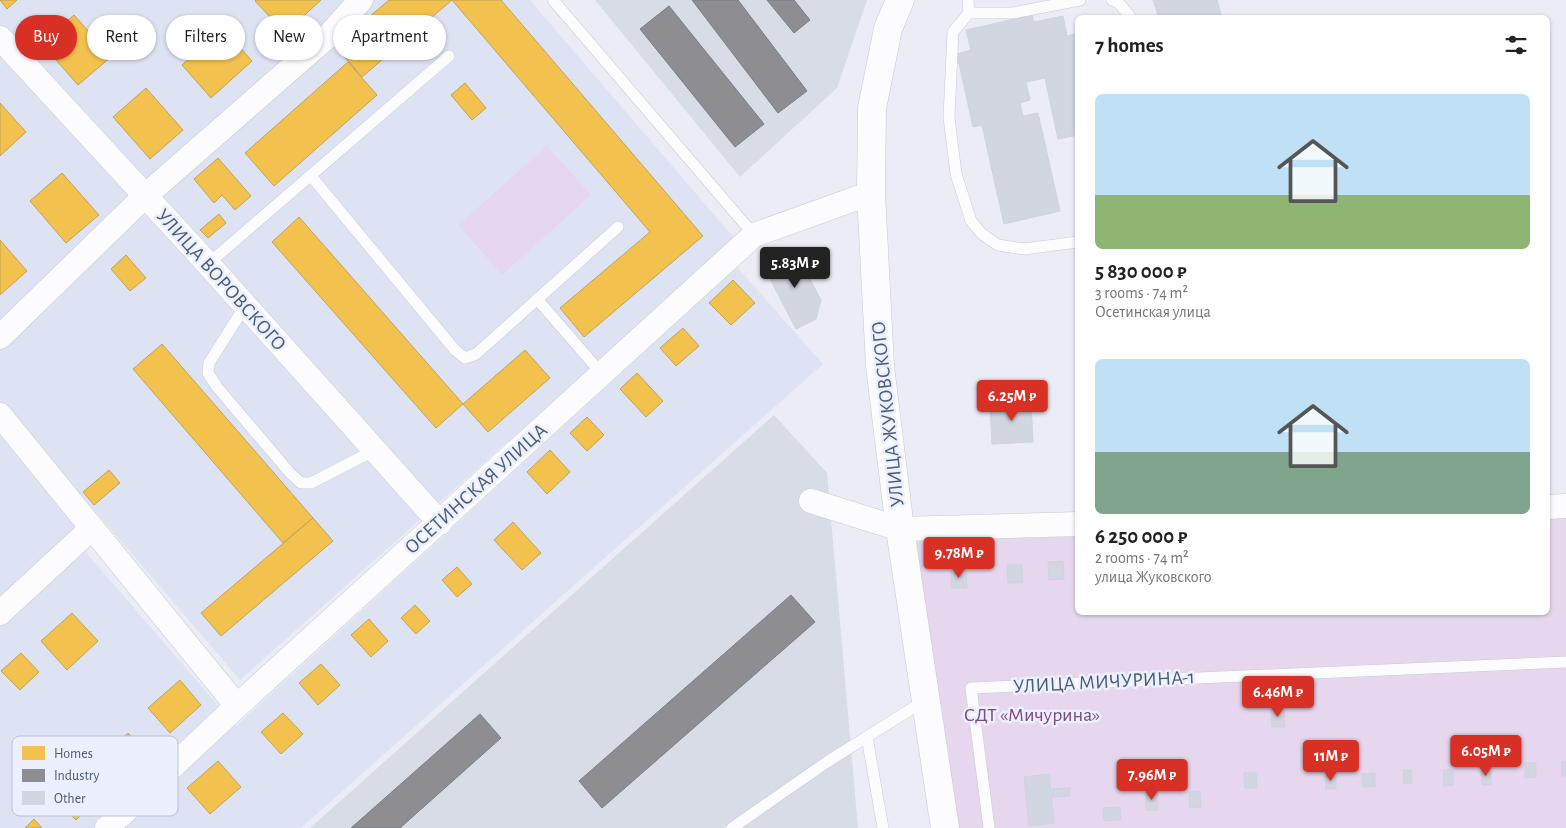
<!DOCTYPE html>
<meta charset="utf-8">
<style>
body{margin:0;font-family:"Alegreya Sans",sans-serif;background:#f6f6f6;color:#222;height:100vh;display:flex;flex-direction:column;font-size:19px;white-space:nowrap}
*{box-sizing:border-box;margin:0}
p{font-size:16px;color:#767676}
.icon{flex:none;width:28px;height:28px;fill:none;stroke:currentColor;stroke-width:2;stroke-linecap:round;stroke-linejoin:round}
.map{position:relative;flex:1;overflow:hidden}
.sheet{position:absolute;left:1075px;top:15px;width:475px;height:600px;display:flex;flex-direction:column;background:#fff;border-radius:8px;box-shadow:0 1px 4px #0004}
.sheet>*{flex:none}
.banner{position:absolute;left:15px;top:15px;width:475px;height:45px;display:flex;gap:10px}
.price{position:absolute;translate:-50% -42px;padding:0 11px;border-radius:5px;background:#d93025;color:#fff;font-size:16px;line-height:32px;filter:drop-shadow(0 1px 2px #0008)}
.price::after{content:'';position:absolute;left:50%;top:30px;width:15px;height:11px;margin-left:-8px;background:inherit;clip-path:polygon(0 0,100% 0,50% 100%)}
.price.current{background:#222;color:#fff}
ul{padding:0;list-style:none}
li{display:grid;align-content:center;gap:10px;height:265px;padding:0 20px}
li span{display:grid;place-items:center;height:155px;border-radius:8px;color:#555}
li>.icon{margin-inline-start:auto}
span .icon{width:90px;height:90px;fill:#fffc;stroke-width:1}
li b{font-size:21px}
h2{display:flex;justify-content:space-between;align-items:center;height:60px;padding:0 20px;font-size:21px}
.tag{padding:0 18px;border-radius:22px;background:#fff;box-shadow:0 1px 4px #0004;font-size:18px;line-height:45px}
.tag.current{background:#d93025;color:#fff}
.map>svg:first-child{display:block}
.residential{fill:#dee3f4}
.industrial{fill:#d8dce6}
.green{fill:#e6d7ee}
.homes{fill:#f2c14e;stroke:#c0a359}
.industry{fill:#8d8d92;stroke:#7a7e89}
.building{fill:#d1d6e1;stroke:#cdd3df}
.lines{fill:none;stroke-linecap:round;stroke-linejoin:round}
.lane-casing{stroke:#c6cbd5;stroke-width:12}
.street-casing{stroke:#c6cbd5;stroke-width:25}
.secondary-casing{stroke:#c4c9d4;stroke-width:29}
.lane{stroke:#fcfcfe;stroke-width:11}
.street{stroke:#fcfcfe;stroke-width:24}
.secondary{stroke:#fcfcfe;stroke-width:28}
.labels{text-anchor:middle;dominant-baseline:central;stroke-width:5;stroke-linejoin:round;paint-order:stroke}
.street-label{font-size:20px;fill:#4c5c73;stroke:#eceffe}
.park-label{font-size:20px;fill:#7f4a83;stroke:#eceffe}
.key{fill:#eceffe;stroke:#bcc3d4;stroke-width:1}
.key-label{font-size:14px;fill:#4c5c73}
</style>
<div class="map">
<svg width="1566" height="828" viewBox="0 0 1566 828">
<rect width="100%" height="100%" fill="#ebecf6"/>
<!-- residential -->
<g class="residential">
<polygon points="0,0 530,0 735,239 240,680 96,512 0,597"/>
<polygon points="737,267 823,364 301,828 0,828 0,624 83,549 236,726"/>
</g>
<!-- industrial -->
<g class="industrial">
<polygon points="595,0 867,0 837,88 740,177"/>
<polygon points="774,415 827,473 858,828 310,828"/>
</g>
<!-- green -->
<g class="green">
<polygon points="547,146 591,195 502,275 458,225"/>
<polygon points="1548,518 1566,518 1566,828 937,828 910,542 1077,536 1078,612 1548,612"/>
</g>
<!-- homes -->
<g class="homes">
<polygon points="0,0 17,0 7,9"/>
<polygon points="256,0 321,0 285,33 255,1"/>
<polygon points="389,0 501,0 703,236 584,337 560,308 650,232 452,0 362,77 335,46"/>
<polygon points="74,15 111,57 78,85 41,43"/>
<polygon points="223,28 252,61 211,98 182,65"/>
<polygon points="348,62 377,95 274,186 245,153"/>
<polygon points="465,83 486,108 472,120 451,95"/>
<polygon points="146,88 183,130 150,159 113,117"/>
<polygon points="0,103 26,132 0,156"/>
<polygon points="218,158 251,196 235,210 222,195 214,203 194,179"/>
<polygon points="62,173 99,215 66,243 30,201"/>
<polygon points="219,214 226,223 208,238 200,230"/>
<polygon points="299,217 463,404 436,428 272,242"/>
<polygon points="0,240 27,271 0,295"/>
<polygon points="126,255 146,278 130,291 111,269"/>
<polygon points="733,280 755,303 731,325 709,303"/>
<polygon points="683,328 699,346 676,366 660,348"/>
<polygon points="162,344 313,518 283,543 133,369"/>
<polygon points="525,350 550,378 488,432 463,404"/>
<polygon points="637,373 663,401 646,417 620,389"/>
<polygon points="587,417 604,435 587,451 570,433"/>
<polygon points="550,450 570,472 547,494 527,472"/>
<polygon points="109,470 120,483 94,505 83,492"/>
<polygon points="313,518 333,541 221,636 201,613"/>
<polygon points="513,522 541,553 522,570 494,540"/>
<polygon points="457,567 472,584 457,597 442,580"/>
<polygon points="415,605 430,621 416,634 401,618"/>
<polygon points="72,613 98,641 67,670 41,641"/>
<polygon points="369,619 388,641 371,657 351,635"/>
<polygon points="21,653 39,672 20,690 1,671"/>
<polygon points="321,664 340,685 318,705 299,683"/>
<polygon points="180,680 201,705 170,733 148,708"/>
<polygon points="283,713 303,734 281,754 261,732"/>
<polygon points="128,733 148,756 124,778 103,755"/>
<polygon points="218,761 241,787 210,814 187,788"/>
<polygon points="78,774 101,796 76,820 54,797"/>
<polygon points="34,819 42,828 25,828"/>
</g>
<!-- industry -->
<g class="industry">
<polygon points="692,0 738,0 807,91 778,113"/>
<polygon points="767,0 794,0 810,20 794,33"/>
<polygon points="669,6 764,124 735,147 640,29"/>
<polygon points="791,595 815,622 602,808 579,781"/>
<polygon points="480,714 501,738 400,828 351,828"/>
</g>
<!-- building -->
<g class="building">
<polygon points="1153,0 1217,0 1222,18 1159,18"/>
<polygon points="1032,15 1034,22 1063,16 1067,36 1078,33 1078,135 1058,139 1045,78 1026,82 1030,100 1020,103 1023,116 1038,113 1060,211 1004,224 982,125 973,127 957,54 971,50 966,30"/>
<polygon points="795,251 821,300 816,319 796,329 764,267"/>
<polygon points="1031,401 1033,442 992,444 990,403"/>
<polygon points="1063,561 1064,579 1049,580 1048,562"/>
<polygon points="1007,565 1022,565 1023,583 1008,583"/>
<polygon points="966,570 967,588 952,588 951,571"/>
<polygon points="1271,709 1284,709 1285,727 1272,727"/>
<polygon points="1566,761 1566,776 1562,776 1562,762"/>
<polygon points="1525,763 1536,763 1536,777 1525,778"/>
<polygon points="1403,770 1411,770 1412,783 1404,784"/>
<polygon points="1443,770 1453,770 1453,785 1444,786"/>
<polygon points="1481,770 1491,770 1491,785 1482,785"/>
<polygon points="1244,773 1256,773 1257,788 1245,788"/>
<polygon points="1375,773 1375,787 1363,787 1362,774"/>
<polygon points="1049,774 1054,823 1029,826 1024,777"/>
<polygon points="1325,776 1336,776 1336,789 1326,789"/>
<polygon points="1070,788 1070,796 1053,797 1052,789"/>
<polygon points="1200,791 1201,807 1190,808 1189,792"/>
<polygon points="1146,792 1157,792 1158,810 1146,810"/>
<polygon points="1120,807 1121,820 1104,821 1103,808"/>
</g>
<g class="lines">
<!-- lane casing -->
<g class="lane-casing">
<g id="lane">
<polyline points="553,0 754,235"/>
<polyline points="968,0 969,13"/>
<polyline points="1112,0 1119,3 1131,18"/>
<polyline points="311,176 455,350 465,358 476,354 618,227"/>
<polyline points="1078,242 1024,249 998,245 982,234 971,221 956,174 949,117 953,32 969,13 1013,13 1080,0"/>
<polyline points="208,264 449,56"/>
<polyline points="537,299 602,374"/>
<polyline points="245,306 209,363 208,373 217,387 290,473 301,483 311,483 375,450"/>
<polyline points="867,737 883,828"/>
<polyline points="732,828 827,762 924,701"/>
<polyline points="989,828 971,688 1566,662"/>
</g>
</g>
<!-- street casing -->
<g class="street-casing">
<g id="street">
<polyline points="0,38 208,264 440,523"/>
<polyline points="0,337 145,196 329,35 361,0"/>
<polyline points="0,415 237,706"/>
<polyline points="811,501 900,529 1078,524"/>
<polyline points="1548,507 1566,506"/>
<polyline points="0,613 92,528"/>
<polyline points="107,828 237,706 754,235 871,193"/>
</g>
</g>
<!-- secondary casing -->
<g class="secondary-casing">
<polyline id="secondary" points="900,0 888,29 872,108 871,193 880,366 900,529 945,828"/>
</g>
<!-- lane -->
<use href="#lane" class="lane"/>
<!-- street -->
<use href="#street" class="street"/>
<!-- secondary -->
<use href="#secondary" class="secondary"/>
</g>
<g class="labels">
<!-- street labels -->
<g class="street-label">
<text transform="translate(221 280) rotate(48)">УЛИЦА ВОРОВСКОГО</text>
<text transform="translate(888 414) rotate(-96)">УЛИЦА ЖУКОВСКОГО</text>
<text transform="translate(476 489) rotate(-42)">ОСЕТИНСКАЯ УЛИЦА</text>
<text transform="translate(1104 682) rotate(-3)">УЛИЦА МИЧУРИНА-1</text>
</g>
<!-- park labels -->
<g class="park-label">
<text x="1032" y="715">СДТ «Мичурина»</text>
</g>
</g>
<!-- legend -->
<rect x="12" y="736" width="166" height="80" rx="8" class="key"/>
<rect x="22" y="746" width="23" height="14" fill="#f2c14e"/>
<rect x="22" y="769" width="23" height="13" fill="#8d8d92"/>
<rect x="22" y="791" width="23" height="14" fill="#d1d6e1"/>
<g class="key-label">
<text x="54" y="758">Homes</text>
<text x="54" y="780">Industry</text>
<text x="54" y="803">Other</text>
</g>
</svg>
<b class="price current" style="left:795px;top:289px">5.83M ₽</b>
<b class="price" style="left:1012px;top:422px">6.25M ₽</b>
<b class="price" style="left:959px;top:579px">9.78M ₽</b>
<b class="price" style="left:1278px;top:718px">6.46M ₽</b>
<b class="price" style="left:1486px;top:777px">6.05M ₽</b>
<b class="price" style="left:1331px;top:782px">11M ₽</b>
<b class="price" style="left:1152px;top:801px">7.96M ₽</b>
<div class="banner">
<a class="tag current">Buy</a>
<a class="tag">Rent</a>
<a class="tag">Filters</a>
<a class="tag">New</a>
<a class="tag">Apartment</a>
</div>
<section class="sheet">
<h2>7 homes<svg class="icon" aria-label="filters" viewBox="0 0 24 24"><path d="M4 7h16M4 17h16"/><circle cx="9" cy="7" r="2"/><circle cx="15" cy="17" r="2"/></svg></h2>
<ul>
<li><span style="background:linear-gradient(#bfe0f5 65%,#8fb573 0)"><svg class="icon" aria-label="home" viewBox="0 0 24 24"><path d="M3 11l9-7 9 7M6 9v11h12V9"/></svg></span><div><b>5 830 000 ₽</b><p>3 rooms · 74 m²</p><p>Осетинская улица</p></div></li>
<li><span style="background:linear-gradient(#bfe0f5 60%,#7fa58c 0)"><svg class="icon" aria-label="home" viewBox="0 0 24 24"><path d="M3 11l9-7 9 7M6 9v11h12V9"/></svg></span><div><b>6 250 000 ₽</b><p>2 rooms · 74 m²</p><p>улица Жуковского</p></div></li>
</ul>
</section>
</div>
